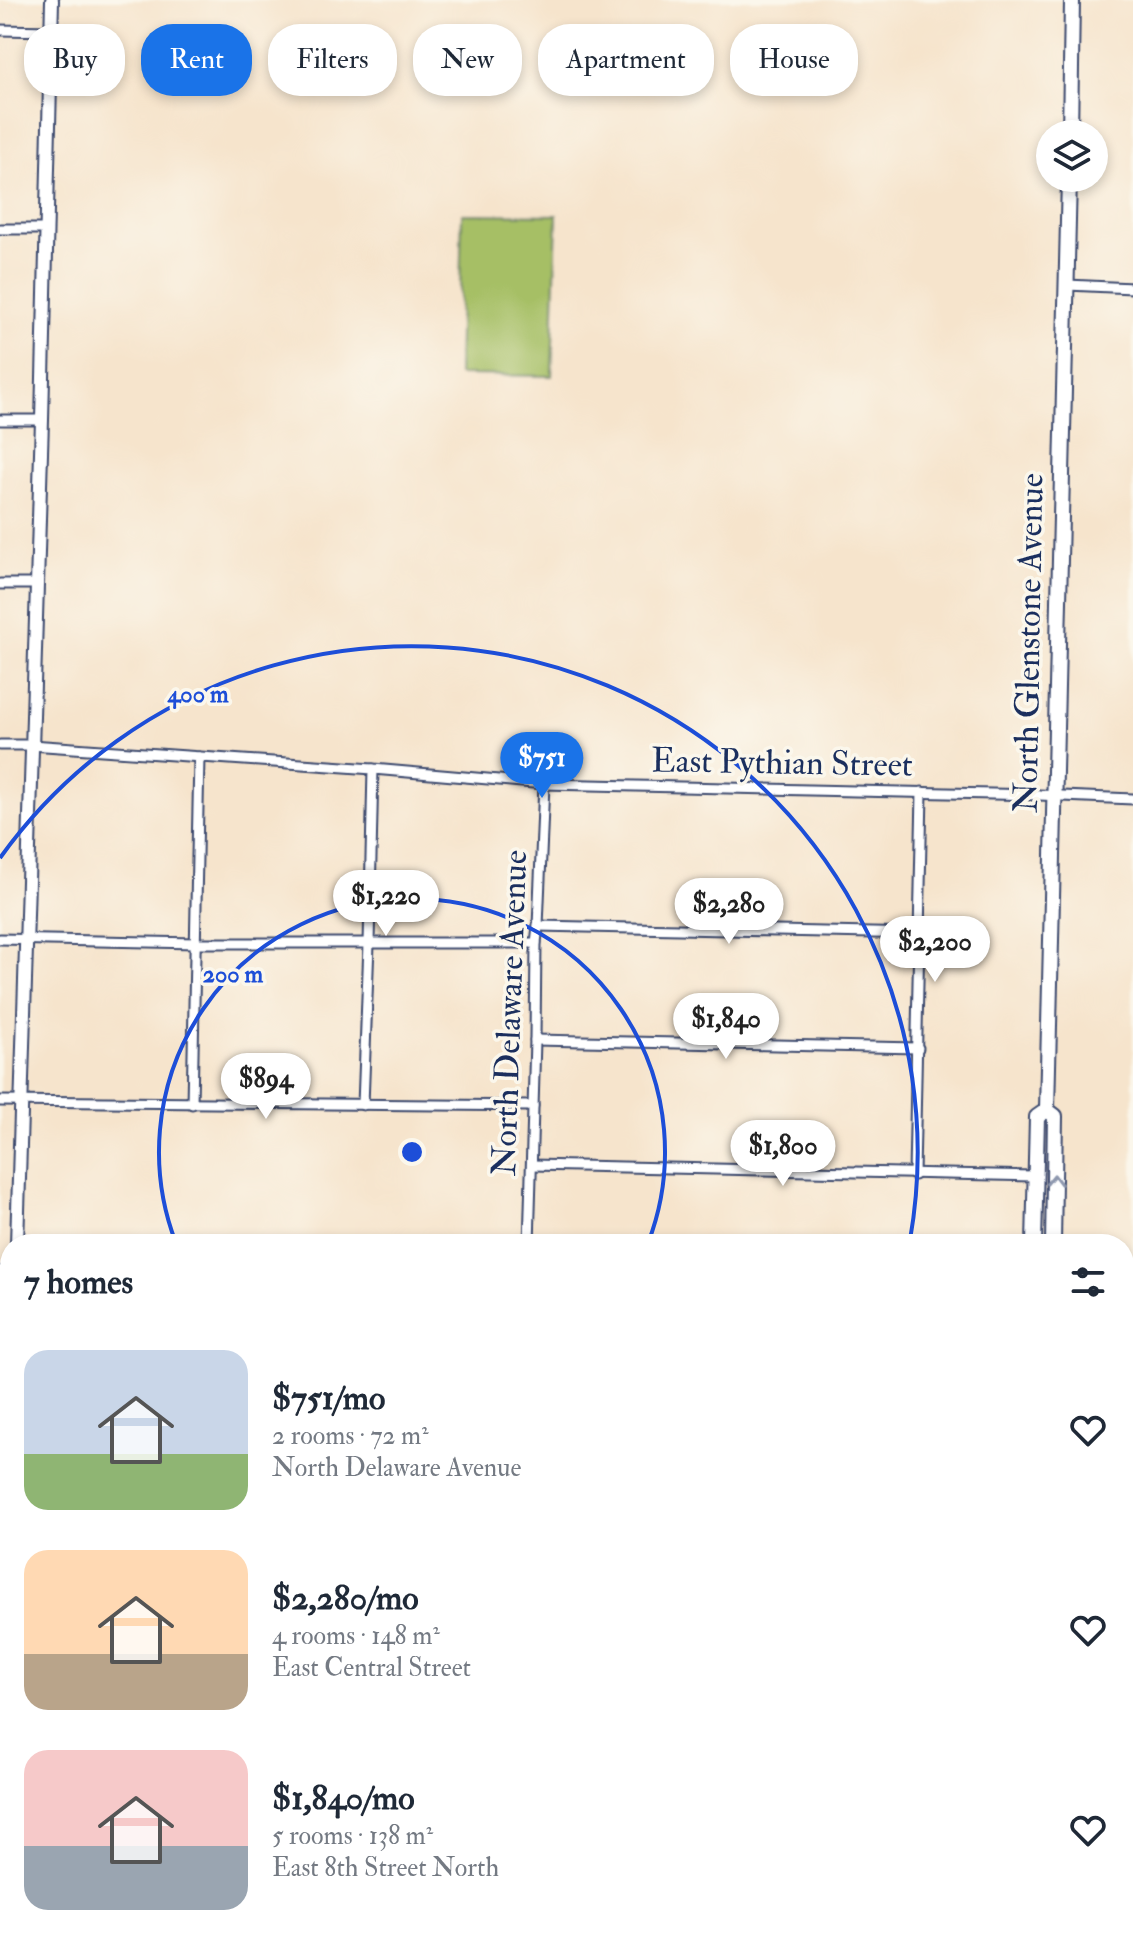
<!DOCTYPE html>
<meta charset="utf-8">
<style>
body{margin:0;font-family:"IM FELL Double Pica",serif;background:#f2f2f3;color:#1f2937;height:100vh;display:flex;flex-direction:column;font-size:30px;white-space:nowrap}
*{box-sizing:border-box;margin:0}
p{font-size:26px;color:#747a83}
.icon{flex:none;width:44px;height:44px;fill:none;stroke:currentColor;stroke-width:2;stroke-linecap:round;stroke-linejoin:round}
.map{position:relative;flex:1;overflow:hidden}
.panel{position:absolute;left:0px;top:1234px;width:1134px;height:714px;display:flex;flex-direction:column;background:#fff;border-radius:32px 32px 0 0;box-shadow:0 4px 12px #0003}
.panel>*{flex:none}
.banner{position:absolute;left:24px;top:24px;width:1086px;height:72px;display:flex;gap:16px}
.fabs{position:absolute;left:1036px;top:120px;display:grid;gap:16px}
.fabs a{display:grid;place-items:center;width:72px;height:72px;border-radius:50%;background:#fff;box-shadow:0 4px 12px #0003;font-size:40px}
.price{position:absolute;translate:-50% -68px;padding:0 18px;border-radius:28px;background:#fff;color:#222;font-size:26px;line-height:52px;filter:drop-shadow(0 2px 4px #0008)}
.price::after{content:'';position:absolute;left:50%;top:48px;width:24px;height:18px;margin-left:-12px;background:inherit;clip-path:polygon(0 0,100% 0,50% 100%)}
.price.selected{background:#1a73e8;color:#fff}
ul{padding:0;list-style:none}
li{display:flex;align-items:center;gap:24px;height:200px;padding:0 24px}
li span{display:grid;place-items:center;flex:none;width:224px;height:160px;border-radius:24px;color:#555}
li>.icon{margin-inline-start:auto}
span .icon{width:96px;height:96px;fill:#fffc;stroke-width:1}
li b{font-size:34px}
h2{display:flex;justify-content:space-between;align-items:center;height:96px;padding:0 24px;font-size:34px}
.tag{padding:0 28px;border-radius:32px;background:#fff;box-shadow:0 4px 12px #0003;font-size:28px;line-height:72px}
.tag.selected{background:#1a73e8;color:#fff}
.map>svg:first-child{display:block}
.green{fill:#a6bf65;stroke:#607762;stroke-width:2}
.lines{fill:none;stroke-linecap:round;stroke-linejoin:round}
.stream{stroke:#4aa6c8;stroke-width:3}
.street-casing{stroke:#3c4a6e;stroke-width:13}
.secondary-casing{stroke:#3c4a6e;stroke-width:16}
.primary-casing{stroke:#3c4a6e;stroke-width:18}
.street{stroke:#fff;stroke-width:9}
.secondary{stroke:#fff;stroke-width:12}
.primary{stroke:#fff;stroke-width:14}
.rail{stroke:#1b2f5e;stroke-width:3}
.oneway{stroke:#8d97ae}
.ring{fill:none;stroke:#1d4ed8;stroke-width:4}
.labels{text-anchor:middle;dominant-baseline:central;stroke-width:7;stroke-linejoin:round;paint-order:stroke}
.street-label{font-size:34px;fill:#1b2f5e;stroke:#fbf7ec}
.centre{fill:#1d4ed8;stroke:#fbf7ec;stroke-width:4}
.ring-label{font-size:24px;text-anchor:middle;font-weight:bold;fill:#1d4ed8;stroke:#fbf7ec;stroke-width:7;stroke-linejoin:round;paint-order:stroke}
</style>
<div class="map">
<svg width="1133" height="1947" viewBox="0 0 1133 1947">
<rect width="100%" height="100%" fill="#fbf7ec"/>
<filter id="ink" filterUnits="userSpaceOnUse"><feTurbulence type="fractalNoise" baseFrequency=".0125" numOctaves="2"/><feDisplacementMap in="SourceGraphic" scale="16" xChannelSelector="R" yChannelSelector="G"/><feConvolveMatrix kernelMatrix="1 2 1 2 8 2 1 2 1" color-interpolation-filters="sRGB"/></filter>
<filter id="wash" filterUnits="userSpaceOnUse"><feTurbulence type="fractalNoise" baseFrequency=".006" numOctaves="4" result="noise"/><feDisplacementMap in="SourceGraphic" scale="32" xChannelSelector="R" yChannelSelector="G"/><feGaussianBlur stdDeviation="1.8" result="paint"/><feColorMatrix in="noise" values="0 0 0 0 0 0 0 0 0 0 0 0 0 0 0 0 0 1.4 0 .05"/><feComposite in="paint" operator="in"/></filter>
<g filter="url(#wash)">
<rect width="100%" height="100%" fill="#f6e4cc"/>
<!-- green -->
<polygon class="green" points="462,214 557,215 552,376 458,375"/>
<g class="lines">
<!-- stream -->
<polyline class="stream" points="1124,1774 1133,1780"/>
</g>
</g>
<g filter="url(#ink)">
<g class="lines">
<!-- street casing -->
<g class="street-casing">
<g id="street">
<polyline points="0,30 51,31"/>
<polyline points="0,229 46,229"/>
<polyline points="1067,285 1133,288"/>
<polyline points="0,420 42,420"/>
<polyline points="0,584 36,584"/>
<polyline points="0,745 31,745 373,769 544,784 1039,795 1133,799"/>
<polyline points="538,926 920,934"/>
<polyline points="0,939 197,943 536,943"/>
<polyline points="535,1040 918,1048"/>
<polyline points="0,1101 533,1106"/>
<polyline points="192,1104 199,757"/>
<polyline points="363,1105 369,944 373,769"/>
<polyline points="532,1165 1035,1176"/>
<polyline points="914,1175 922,792"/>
<polyline points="529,1244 535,1040 536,943 538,926 544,784"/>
<polyline points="1124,1915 1133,1915"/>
<polyline points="316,1938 316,1947"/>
<polyline points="517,1947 518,1938"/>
<polyline points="818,1947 818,1938"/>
<polyline points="975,1947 975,1938"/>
<polyline points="1086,1947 1086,1938"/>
</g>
</g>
<!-- secondary casing -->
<g class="secondary-casing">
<g id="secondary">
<polyline points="17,1244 42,420 52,0"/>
<polyline points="1124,1824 1133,1824"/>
<polyline points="8,1947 5,1796 10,1559"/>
</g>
</g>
<!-- primary casing -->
<g class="primary-casing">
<g id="primary">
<polyline points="1070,134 1072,0"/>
<polyline points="1047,1110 1069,178"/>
<polyline points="1047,1110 1055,1116 1053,1244"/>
<polyline points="1034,1244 1037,1117 1047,1110"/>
<polyline points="0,1274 10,1274"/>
<polyline points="0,1288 10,1288"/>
<polyline points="1124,1297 1133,1298"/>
<polyline points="1124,1323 1133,1324"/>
<polyline points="1031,1947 1031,1938"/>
</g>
</g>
<!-- street -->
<use href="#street" class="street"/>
<!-- secondary -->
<use href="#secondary" class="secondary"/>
<!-- primary -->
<use href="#primary" class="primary"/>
<!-- rail -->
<g class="rail">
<polyline points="0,1625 10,1626"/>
<polyline points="1124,1728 1133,1726"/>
<polyline points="1124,1750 1133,1752"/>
</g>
</g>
<!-- one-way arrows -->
<defs><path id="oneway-chevron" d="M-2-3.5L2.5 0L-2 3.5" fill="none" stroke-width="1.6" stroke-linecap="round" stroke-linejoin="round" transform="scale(2)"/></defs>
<use class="oneway" href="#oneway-chevron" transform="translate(1054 1180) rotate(-89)"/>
</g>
<!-- distance rings -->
<g class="ring">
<path d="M176 1243A253 253 0 1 1 648 1243"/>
<path d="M0 858A506 506 0 0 1 910 1240"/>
</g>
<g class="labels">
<!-- street labels -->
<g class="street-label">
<text transform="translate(1029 643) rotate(-89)">North Glenstone Avenue</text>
<text transform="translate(782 763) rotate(1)">East Pythian Street</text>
<text transform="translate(510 1013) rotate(-88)">North Delaware Avenue</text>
</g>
</g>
<circle cx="412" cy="1152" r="12" class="centre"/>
<g class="ring-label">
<text x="198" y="702">400 m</text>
<text x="233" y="982">200 m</text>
</g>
</svg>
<div class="fabs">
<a><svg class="icon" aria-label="layers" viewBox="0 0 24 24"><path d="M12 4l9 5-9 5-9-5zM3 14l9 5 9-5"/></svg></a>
</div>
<b class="price selected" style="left:542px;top:800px">$751</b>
<b class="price" style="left:386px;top:938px">$1,220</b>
<b class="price" style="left:729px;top:946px">$2,280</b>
<b class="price" style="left:935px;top:984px">$2,200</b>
<b class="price" style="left:726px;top:1061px">$1,840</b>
<b class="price" style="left:266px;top:1121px">$894</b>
<b class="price" style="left:783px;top:1188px">$1,800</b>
<div class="banner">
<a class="tag">Buy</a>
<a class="tag selected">Rent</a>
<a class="tag">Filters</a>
<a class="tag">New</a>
<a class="tag">Apartment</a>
<a class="tag">House</a>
</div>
<section class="panel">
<h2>7 homes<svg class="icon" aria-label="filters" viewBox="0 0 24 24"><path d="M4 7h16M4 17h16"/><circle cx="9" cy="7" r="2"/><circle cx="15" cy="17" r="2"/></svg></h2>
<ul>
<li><span style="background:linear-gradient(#c9d6e8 65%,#8fb573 0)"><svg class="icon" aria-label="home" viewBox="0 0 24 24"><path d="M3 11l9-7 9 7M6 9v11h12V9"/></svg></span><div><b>$751/mo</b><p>2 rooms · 72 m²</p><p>North Delaware Avenue</p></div><svg class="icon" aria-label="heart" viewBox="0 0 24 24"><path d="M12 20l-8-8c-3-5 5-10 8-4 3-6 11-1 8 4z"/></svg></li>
<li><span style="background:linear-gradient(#ffd9b3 65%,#b9a48a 0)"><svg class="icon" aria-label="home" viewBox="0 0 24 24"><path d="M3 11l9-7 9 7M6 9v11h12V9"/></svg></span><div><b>$2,280/mo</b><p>4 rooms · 148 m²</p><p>East Central Street</p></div><svg class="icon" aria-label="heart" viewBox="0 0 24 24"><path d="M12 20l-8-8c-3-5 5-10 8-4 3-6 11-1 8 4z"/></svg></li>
<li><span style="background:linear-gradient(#f6c9c9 60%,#9aa5b1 0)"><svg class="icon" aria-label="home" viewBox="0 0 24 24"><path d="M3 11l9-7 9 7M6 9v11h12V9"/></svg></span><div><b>$1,840/mo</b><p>5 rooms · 138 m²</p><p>East 8th Street North</p></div><svg class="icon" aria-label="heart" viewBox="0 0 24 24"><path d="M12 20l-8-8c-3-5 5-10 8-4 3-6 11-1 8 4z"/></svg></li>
</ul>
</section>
</div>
